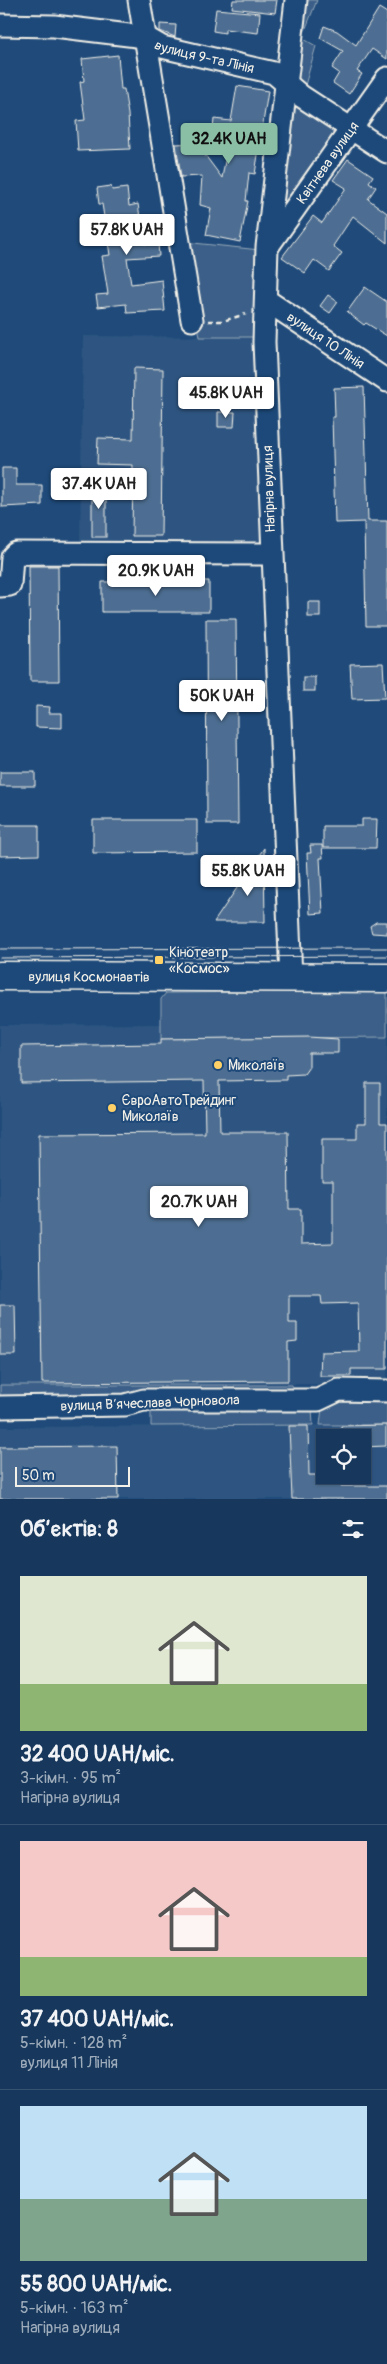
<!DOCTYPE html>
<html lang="uk">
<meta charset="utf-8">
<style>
body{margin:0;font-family:Pangolin,sans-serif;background:#203f62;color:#f1f3f6;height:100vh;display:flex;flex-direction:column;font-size:19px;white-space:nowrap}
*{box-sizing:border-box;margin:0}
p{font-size:16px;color:#9eacbb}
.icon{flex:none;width:28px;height:28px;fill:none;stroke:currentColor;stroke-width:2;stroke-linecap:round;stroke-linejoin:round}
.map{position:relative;height:1499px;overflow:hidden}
.panel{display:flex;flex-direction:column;background:#17385c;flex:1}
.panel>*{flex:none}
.buttons{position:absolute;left:316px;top:1429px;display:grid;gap:10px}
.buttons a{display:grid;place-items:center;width:55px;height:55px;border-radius:0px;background:#17385c;box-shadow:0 1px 4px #0004,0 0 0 1px #365272;font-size:25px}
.scale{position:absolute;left:15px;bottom:12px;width:115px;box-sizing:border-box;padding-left:5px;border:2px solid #f4f1e8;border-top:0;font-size:14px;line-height:18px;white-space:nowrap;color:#f4f1e8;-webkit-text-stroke:4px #1f4a7a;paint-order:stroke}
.price{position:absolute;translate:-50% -42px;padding:0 11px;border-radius:5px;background:#fff;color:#222;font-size:16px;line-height:32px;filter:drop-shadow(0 1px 2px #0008)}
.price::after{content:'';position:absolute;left:50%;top:30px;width:15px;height:11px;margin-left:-8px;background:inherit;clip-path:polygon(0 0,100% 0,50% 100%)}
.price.active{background:#8abfa5;color:#111}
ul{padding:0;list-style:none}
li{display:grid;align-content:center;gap:10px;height:265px;padding:0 20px}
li+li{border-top:1px solid #365272}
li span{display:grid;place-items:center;height:155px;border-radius:0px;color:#555}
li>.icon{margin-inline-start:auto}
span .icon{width:90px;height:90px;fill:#fffc;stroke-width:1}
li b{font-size:21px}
h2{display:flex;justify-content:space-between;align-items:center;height:60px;padding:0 20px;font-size:21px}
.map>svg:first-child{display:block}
.built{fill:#2d5581;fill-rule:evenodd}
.green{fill:#3a5f88;stroke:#97a8b8}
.building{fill:#4d6e92;stroke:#f4f1e8}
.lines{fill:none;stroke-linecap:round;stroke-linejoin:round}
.minor-casing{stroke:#f4f1e8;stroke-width:25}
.major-casing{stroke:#f4f1e8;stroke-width:31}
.path{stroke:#f4f1e8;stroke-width:2.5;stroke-dasharray:5 4;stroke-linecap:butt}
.minor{stroke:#1f4a7a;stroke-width:21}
.major{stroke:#1f4a7a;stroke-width:28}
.tram{stroke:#f4f1e8;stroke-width:1}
.poi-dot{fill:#ffd166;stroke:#1f4a7a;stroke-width:2}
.labels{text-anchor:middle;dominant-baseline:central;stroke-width:4;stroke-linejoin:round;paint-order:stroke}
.street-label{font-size:14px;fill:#f4f1e8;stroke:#1f4a7a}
.poi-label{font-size:14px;fill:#f4f1e8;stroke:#1f4a7a;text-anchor:start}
</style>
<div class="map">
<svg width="387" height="1499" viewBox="0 0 387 1499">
<rect width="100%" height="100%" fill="#1f4a7a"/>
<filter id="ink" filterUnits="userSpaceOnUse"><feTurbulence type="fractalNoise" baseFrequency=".02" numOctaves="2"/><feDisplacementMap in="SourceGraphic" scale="10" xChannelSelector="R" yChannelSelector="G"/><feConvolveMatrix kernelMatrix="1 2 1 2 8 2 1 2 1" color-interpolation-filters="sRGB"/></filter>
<g filter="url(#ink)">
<!-- built -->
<g class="built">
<polygon points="83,336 258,337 265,542 262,545 80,545"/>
<polygon points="161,1024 161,1039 387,1037 387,1384 0,1385 0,1025"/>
<path d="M387 1425V1499H0V1427ZM325 1438H362V1475H325Z"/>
</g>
<!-- green -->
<g class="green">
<polygon points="301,0 317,0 302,38 316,46 304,89 295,78"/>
<polygon points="291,103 341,127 280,220"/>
<polygon points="184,242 260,250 258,337 200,337"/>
<polygon points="387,991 387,1037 161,1039 161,999 166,993"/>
<polygon points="0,1385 292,1385 293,1389 291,1392 0,1399"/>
<polygon points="333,1399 387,1401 387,1425 320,1425 322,1408"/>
<polygon points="151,1409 312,1409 313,1425 151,1426"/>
</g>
<!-- building -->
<g class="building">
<polygon points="233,0 277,0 275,13 232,8"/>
<polygon points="379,8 387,13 387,59 372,49 357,71 362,74 349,94 333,83 339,73 332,68 343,51 320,38 324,26 337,31 356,45"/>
<polygon points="216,9 260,13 258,33 225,29 225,33 213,31"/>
<polygon points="160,24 176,25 175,37 160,31"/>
<polygon points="118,55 121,89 124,89 128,114 130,149 78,151 76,121 85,120 80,82 84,81 82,59"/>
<polygon points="237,86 268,91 255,174 249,173 246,201 248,201 240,242 206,235 211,208 200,205 202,176 181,177 176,144 196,143 222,178 230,133 213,130 214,119 231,121"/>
<polygon points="348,159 373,176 369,182 376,187 368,199 387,213 387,243 353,216 333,246 342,253 329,271 314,260 305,273 282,257 313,216 322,223 346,188 333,180"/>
<polygon points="111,186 112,190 127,188 129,206 138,204 144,244 158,243 159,256 127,258 131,284 162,280 165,311 127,313 126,304 98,307 96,295 108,294 102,256 110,255 102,204 99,204 97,188"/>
<polygon points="365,287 387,302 387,336 366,323 364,325 347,312"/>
<polygon points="328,295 338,302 330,313 320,306"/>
<polygon points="134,368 163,369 161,536 132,536 133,465 97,464 98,438 133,439"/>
<polygon points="364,387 368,521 387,521 387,626 366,626 364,522 335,523 332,417 335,417 334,388"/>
<polygon points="218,412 235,412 234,427 218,427"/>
<polygon points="2,468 16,468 16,485 42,485 42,505 2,507"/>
<rect x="92" y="482" width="14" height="55"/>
<polygon points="29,566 58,566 59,681 30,681"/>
<polygon points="209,581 209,612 102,612 102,582"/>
<rect x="308" y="602" width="12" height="15"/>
<polygon points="206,619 236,619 238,824 207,824"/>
<polygon points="383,663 385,698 352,699 350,664"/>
<rect x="303" y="677" width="12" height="14"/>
<polygon points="36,706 50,707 49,713 62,713 62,728 36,727"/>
<rect x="0" y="772" width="35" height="14"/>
<polygon points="362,819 377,819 376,848 323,848 323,826 362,826"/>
<polygon points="93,820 197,820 197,852 93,853"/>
<polygon points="0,825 39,825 39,855 0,856"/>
<polygon points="310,845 322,845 323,858 320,858 323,913 310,914 307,853 311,853"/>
<polygon points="264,848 265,922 214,922"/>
<polygon points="376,922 387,922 387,934 372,933 370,926"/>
<polygon points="309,1037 338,1039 338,1053 309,1053 309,1067 304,1074 286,1075 286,1080 219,1081 220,1132 288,1132 289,1209 301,1209 301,1244 333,1243 333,1181 322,1181 322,1139 357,1139 357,1123 366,1123 366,1083 380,1083 380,1123 387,1123 387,1369 351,1369 351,1376 320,1376 321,1352 359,1351 358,1303 322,1304 321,1296 289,1296 289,1323 297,1323 297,1341 288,1342 288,1381 42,1383 39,1134 205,1133 204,1081 21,1083 21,1046 161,1044 161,1039"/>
<polygon points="0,1305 15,1305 16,1355 0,1355"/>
<polygon points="386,1425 386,1446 362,1447 362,1438 341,1438 341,1426"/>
<polygon points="289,1426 308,1426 309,1475 341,1475 341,1486 387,1486 387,1499 292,1499"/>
<polygon points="117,1446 118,1499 0,1499 0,1447"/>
</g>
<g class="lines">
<!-- minor casing -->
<g class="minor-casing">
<g id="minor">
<polyline points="139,0 192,320"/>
<path id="s1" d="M0 25 54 26 145 37 162 47 274 73 301 96 387 152"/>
<path id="s2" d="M269 245 387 78"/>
<path id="s3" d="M266 300 387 381"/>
<polyline points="0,586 10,585 12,557 16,553 272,554"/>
<polyline points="291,978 264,342 267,247 296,0"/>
<polyline points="0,1407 125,1405 144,1400 318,1400 339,1390 387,1391"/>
</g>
</g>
<!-- major casing -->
<g class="major-casing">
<g id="major">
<path id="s4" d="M0 976 387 978"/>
</g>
</g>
<!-- path -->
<polyline class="path" points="208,321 223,321 246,314"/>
<!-- minor -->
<use href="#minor" class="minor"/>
<!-- major -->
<use href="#major" class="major"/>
<!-- tram -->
<g class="tram">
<polyline points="0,949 387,948"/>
<polyline points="0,958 387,956"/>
</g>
</g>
</g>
<!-- markers -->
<g class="poi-dot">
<rect x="154" y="955" width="10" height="10" rx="2.5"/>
<circle cx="218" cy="1065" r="5"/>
<circle cx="112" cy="1108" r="5"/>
</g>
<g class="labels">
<!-- street labels -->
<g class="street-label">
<text stroke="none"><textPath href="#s1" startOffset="209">вулиця 9-та Лінія</textPath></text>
<text stroke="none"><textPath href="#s2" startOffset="101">Квітнева вулиця</textPath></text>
<text stroke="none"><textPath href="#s3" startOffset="72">вулиця 10 Лінія</textPath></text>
<text transform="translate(269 489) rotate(-92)">Нагірна вулиця</text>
<text stroke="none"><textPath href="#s4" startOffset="89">вулиця Космонавтів</textPath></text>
<text transform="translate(150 1403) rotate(-2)">вулиця Вʼячеслава Чорновола</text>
</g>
<!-- poi labels -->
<g class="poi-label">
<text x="169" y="952">Кінотеатр<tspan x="169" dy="16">«Космос»</tspan></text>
<text x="228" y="1065">Миколаїв</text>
<text x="122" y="1100">ЄвроАвтоТрейдинг<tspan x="122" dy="16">Миколаїв</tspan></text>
</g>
</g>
</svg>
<div class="buttons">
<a><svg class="icon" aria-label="locate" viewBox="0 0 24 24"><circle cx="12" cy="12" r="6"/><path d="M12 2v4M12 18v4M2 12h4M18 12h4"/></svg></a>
</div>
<div class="scale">50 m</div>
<b class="price active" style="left:229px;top:165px">32.4K UAH</b>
<b class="price" style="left:127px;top:256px">57.8K UAH</b>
<b class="price" style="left:226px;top:419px">45.8K UAH</b>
<b class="price" style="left:99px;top:510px">37.4K UAH</b>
<b class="price" style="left:156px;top:597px">20.9K UAH</b>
<b class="price" style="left:222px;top:722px">50K UAH</b>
<b class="price" style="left:248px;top:897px">55.8K UAH</b>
<b class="price" style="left:199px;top:1228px">20.7K UAH</b>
</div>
<section class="panel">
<h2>Об’єктів: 8<svg class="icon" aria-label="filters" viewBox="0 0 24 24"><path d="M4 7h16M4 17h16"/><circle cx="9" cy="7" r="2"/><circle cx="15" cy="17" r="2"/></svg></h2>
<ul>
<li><span style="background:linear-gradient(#dfe7d0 70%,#8fb573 0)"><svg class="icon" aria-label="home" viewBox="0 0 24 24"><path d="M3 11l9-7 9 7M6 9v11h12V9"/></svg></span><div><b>32 400 UAH/міс.</b><p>3-кімн. · 95 m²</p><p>Нагірна вулиця</p></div></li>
<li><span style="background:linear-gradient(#f6c9c9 75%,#8fb573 0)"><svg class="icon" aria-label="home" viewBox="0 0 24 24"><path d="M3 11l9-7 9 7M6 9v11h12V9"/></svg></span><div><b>37 400 UAH/міс.</b><p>5-кімн. · 128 m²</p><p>вулиця 11 Лінія</p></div></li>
<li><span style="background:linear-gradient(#bfe0f5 60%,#7fa58c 0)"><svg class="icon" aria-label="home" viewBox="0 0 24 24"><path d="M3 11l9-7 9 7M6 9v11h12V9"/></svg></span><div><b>55 800 UAH/міс.</b><p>5-кімн. · 163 m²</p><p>Нагірна вулиця</p></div></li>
</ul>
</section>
